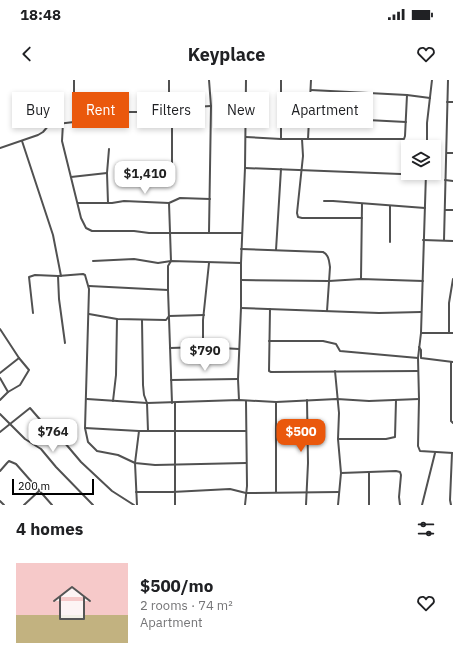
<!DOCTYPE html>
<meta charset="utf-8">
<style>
body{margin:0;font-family:"IBM Plex Sans",sans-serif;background:#f2f2f2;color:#202124;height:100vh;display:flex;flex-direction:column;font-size:15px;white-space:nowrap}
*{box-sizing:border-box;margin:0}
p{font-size:13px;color:#757577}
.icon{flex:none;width:22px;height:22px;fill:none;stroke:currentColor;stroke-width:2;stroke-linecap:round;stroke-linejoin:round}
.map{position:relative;height:425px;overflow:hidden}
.details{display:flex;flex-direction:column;background:#fff;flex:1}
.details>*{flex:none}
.banner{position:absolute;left:12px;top:12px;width:429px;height:36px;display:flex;gap:8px}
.fabs{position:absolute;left:401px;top:60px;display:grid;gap:8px}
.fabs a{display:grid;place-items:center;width:40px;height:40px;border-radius:0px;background:#fff;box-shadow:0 2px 6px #0003;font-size:20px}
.scale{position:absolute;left:12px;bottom:10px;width:82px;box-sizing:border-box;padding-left:4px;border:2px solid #000;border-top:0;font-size:11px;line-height:14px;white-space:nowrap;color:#000;-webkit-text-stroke:3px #fff;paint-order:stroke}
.price{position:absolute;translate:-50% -34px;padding:0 9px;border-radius:8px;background:#fff;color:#222;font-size:13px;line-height:26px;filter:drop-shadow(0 1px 2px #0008)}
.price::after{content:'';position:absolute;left:50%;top:24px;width:12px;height:9px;margin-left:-6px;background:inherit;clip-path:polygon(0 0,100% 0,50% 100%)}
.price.active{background:#ea580c;color:#fff}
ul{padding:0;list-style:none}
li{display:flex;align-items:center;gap:12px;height:100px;padding:0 16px}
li+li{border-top:1px solid #e0e0e0}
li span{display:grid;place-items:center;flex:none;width:112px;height:80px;border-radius:0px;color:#555}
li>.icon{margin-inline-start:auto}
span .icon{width:48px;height:48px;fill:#fffc;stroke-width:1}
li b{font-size:17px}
h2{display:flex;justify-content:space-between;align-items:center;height:48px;padding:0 16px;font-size:17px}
.tag{padding:0 14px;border-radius:0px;background:#fff;box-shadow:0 2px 6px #0003;font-size:14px;line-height:36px}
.tag.active{background:#ea580c;color:#fff}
.status{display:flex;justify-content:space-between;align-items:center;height:28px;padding:0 20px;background:#fff;direction:ltr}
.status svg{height:11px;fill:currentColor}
header{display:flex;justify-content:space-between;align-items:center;height:52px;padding:0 16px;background:#fff;font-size:18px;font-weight:700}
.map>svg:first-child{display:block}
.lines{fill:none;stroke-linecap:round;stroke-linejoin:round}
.minor{stroke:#515151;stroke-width:2}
</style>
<div class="status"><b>18:48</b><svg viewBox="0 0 49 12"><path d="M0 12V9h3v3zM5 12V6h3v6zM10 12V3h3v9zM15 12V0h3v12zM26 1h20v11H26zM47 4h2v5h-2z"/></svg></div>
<header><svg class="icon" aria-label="back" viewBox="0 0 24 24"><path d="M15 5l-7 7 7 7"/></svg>Keyplace<svg class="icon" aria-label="heart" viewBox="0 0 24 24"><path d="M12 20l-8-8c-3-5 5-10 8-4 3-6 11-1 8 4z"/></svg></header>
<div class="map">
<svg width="453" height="425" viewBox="0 0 453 425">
<rect width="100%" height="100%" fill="#fff"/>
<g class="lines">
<!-- minor -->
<g class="minor">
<polyline points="169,0 169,29"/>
<polyline points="281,0 281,59"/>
<polyline points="311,10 407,15 430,18"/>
<polyline points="74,16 93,17 110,17"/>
<polyline points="447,22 453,22"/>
<polyline points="172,29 172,93"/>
<polyline points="309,37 406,42"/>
<polyline points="74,42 74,0"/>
<polyline points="63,43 62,61 81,138 86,148 92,151 134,151 149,153 242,153"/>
<polyline points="246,57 281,59 404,59 405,56 407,15"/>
<polyline points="302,59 303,76 297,133 298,137 302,138 362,138"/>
<polyline points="308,59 311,0"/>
<polyline points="22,61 53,155 61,196"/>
<polyline points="427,67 427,43 432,0"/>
<polyline points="0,68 38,55 43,52 49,45 74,42 102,46 109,46 114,43 121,32 140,32 159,29 211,26"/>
<polyline points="447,73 453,73"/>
<polyline points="245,88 426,95"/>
<polyline points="426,93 421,253 418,278 419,319 418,366 420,371 453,373"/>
<polyline points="71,97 107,93"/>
<polyline points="445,100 453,101"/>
<polyline points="324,121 333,121 425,128"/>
<polyline points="78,123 112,123 124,121 169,123 180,118 210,119"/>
<polyline points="108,123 107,93 109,69"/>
<polyline points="169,123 171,181 168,186 168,210 172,323"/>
<polyline points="390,126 390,162"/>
<polyline points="445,130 453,130"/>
<polyline points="209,152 211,26 209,0"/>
<polyline points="423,160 453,161"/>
<polyline points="444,160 448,0"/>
<path d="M241 169 323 172C329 175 329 181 330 187L327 231"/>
<polyline points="276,170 281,89"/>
<polyline points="93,181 134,179 158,183 171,181 241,183"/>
<polyline points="58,196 59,219 65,263"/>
<polyline points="361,199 362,124"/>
<polyline points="241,200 329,201 361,199 423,201"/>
<polyline points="89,206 168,210"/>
<polyline points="241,228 379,233 421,232"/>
<polyline points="270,229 269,291 271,292 418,291"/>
<polyline points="33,233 29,197 35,195 58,196 83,194 85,195 89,209 85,348 88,362 97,371 118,375 135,383 155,385 246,383"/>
<polyline points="89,234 117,239 166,240 169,236 204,235"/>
<polyline points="142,240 143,305 144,315 147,323 148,351"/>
<polyline points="0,249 19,278 29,290 20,305 8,312 0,320"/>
<polyline points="421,253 453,253"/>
<polyline points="449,253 449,223 453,199"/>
<polyline points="269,261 323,261 336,264 340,271 418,278"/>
<polyline points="203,267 203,240 209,183"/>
<polyline points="419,267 421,270 421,278 453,282"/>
<polyline points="170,268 203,267 239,269"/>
<polyline points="451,282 451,341 453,343"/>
<polyline points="335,291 339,333 338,359 341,393 338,425"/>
<polyline points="0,293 19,278"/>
<polyline points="0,298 8,312"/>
<polyline points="171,300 238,299"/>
<polyline points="87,319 147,323 239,320 276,322 337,319 369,321 419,319"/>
<polyline points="239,320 238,299 241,228 241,183 245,88 246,0"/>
<polyline points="113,321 116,295 117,239"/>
<polyline points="276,322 276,412"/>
<polyline points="175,323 175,425"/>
<polyline points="0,334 25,359 41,369 56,387 93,425"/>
<polyline points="85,348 139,351 246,351"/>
<polyline points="0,352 30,328 43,343 59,356 81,382 112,411 134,425"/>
<polyline points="338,359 386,359 395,357 396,320"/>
<polyline points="0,391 7,383 9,381 16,384 52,425"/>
<polyline points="341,393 396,391 400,392 401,395 399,417 400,425"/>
<polyline points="136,412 172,412 230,409 246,413 339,412"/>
<polyline points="0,421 4,425"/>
<polyline points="24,425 39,411"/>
<polyline points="137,425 135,383 139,351"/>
<polyline points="245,425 247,406 246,321"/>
<polyline points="306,425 308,383 307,320"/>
<polyline points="369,425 369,393"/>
<polyline points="422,425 435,373"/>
<polyline points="451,425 450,420 452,373"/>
</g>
</g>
</svg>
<div class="fabs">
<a><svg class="icon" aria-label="layers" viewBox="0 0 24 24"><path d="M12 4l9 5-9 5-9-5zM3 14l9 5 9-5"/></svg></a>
</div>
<div class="scale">200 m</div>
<b class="price" style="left:145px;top:115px">$1,410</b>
<b class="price" style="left:205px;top:292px">$790</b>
<b class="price" style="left:53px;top:373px">$764</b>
<b class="price active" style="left:301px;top:373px">$500</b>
<div class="banner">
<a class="tag">Buy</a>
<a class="tag active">Rent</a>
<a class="tag">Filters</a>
<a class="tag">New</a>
<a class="tag">Apartment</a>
</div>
</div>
<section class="details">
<h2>4 homes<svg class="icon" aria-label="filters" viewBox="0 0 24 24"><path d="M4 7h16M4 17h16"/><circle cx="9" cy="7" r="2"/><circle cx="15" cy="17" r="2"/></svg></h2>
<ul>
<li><span style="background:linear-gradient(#f6c9c9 65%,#c2b280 0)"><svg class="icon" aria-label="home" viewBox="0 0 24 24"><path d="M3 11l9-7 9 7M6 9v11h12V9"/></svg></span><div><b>$500/mo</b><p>2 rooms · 74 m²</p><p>Apartment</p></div><svg class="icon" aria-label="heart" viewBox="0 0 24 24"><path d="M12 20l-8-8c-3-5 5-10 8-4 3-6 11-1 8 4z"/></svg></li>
</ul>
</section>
